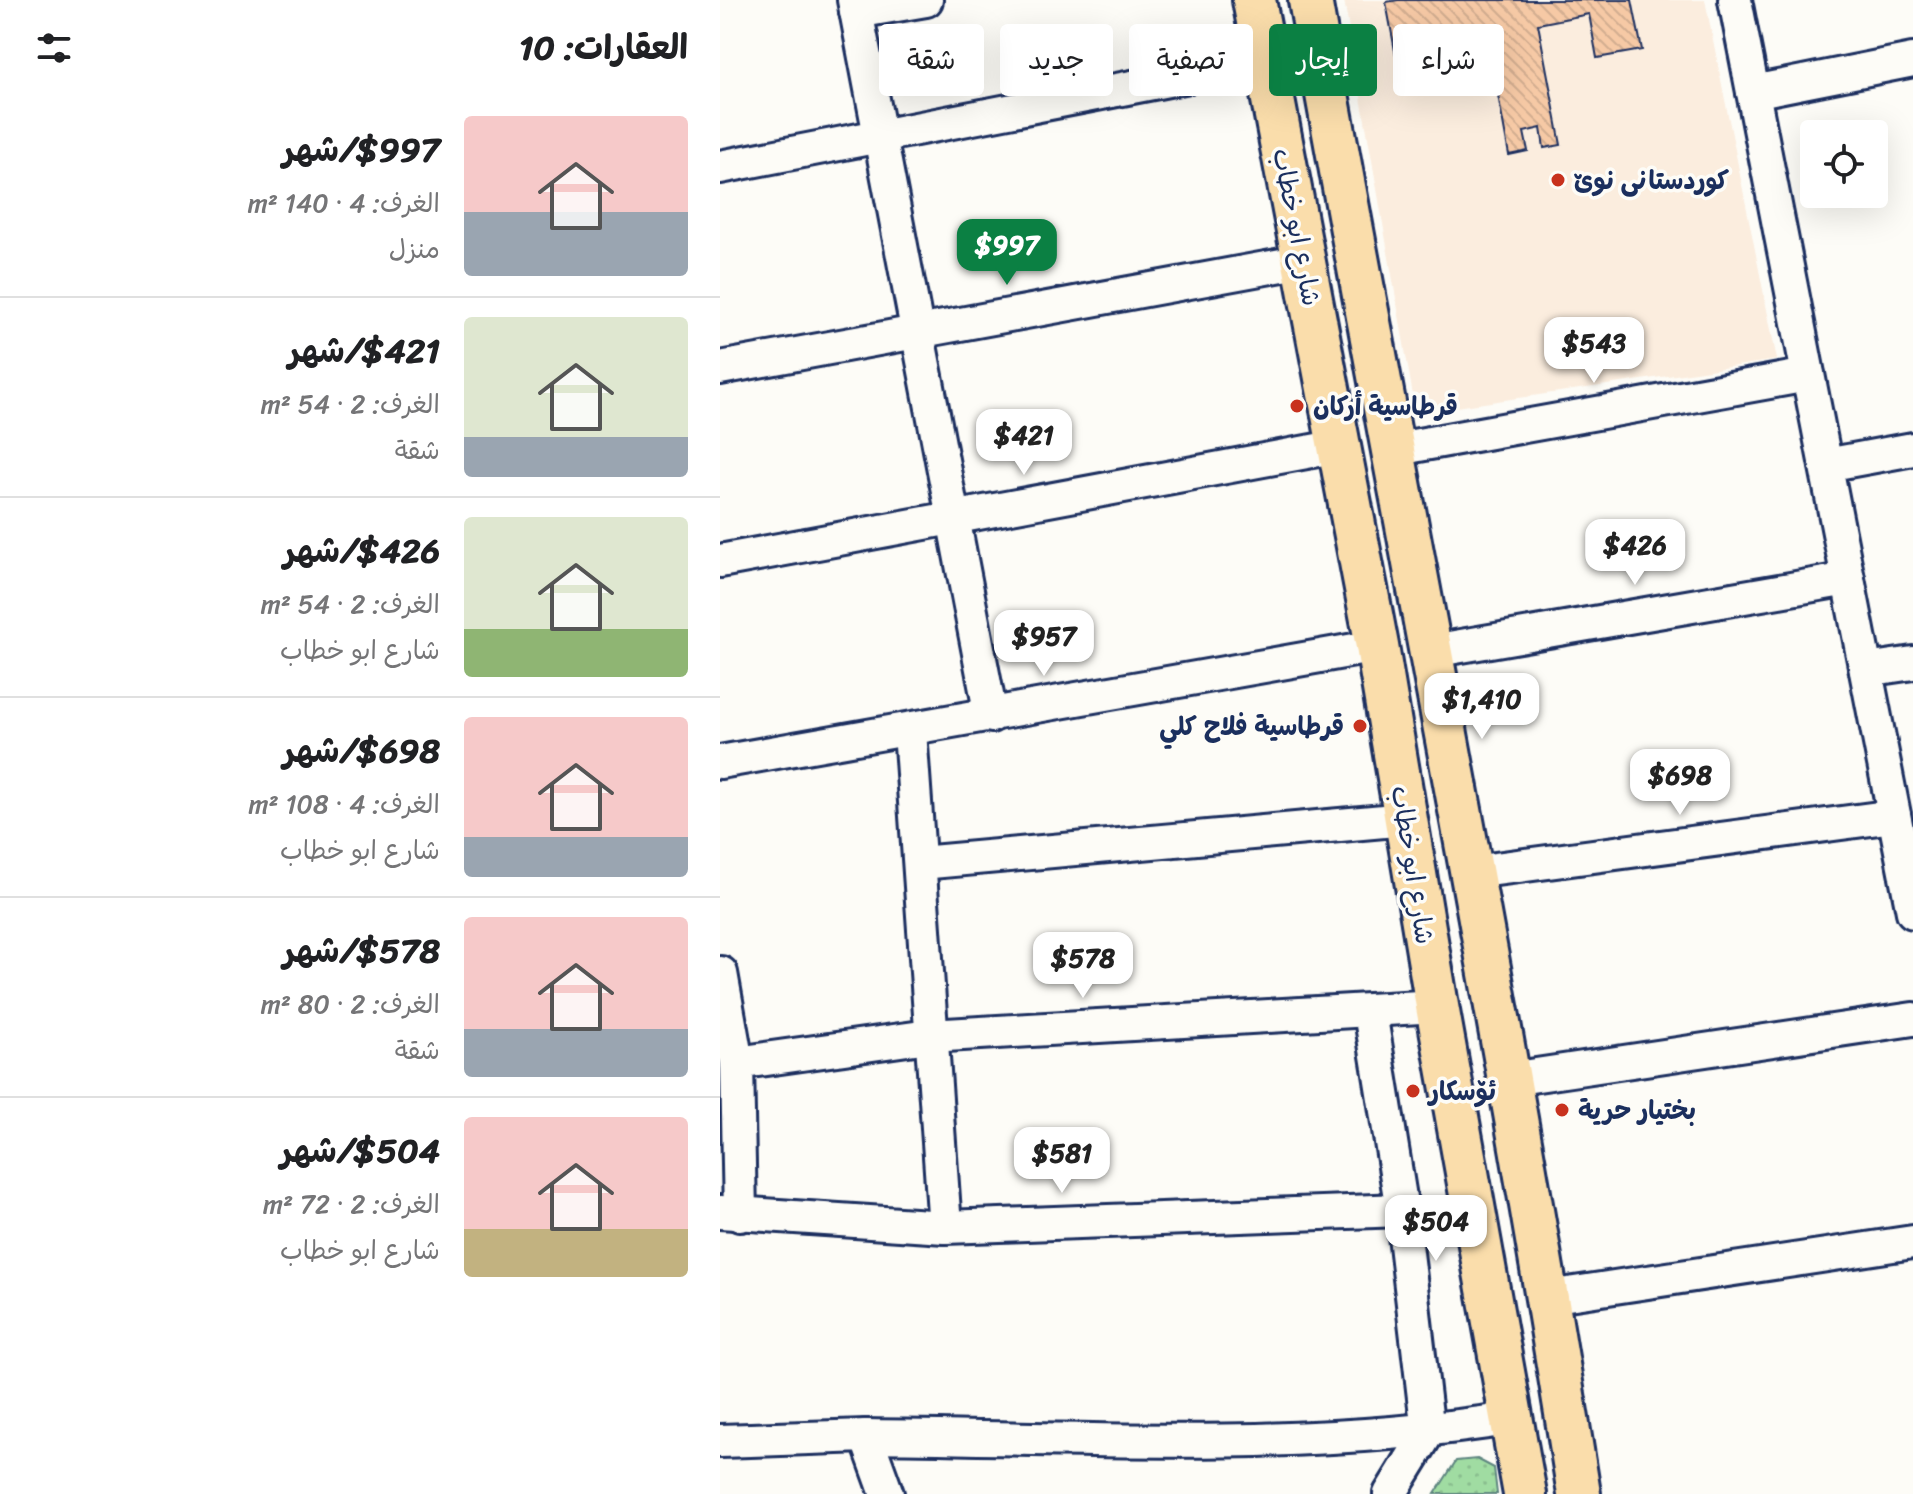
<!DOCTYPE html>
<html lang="ar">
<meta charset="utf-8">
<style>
body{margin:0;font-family:Sriracha,"Playpen Sans Arabic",sans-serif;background:#f2f2f2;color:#202124;direction:rtl;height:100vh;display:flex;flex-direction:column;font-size:30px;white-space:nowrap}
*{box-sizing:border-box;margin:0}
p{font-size:26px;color:#757577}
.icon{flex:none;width:44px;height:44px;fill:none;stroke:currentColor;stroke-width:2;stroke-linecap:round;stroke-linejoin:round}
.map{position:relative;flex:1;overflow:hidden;direction:ltr}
.sheet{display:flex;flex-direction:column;background:#fff;width:720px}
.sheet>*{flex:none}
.top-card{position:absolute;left:24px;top:24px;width:760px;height:72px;direction:rtl;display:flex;gap:16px}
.controls{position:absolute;left:1080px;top:120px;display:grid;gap:16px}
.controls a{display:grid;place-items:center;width:88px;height:88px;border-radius:8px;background:#fff;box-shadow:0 8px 32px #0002;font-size:40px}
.price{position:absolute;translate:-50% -68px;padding:0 18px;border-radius:16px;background:#fff;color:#222;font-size:26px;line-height:52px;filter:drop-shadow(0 2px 4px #0008)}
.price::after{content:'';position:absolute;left:50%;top:48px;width:24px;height:18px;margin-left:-12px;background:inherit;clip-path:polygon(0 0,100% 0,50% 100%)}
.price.active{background:#0b8043;color:#fff}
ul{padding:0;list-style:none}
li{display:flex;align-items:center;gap:24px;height:200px;padding:0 32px}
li+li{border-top:2px solid #e0e0e0}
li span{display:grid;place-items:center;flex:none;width:224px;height:160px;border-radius:8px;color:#555}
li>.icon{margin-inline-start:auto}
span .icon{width:96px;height:96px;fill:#fffc;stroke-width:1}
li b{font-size:34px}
h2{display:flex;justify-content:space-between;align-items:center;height:96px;padding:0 32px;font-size:34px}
.tag{padding:0 28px;border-radius:8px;background:#fff;box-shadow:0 8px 32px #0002;font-size:28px;line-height:72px}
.tag.active{background:#0b8043;color:#fff}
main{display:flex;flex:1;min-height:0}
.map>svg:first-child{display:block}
.built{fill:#fbedde}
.garden{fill:url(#garden-dots);stroke:#5e8680;stroke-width:2}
.building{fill:url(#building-back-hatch);stroke:#1b2f5e;stroke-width:2}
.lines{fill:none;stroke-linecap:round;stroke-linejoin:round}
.minor-casing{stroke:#1b2f5e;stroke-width:38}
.major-casing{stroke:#1b2f5e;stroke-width:48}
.minor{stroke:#fdfcf7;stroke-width:32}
.major{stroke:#faddab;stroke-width:42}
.poi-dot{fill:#c8321e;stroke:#fdfcf7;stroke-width:3}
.labels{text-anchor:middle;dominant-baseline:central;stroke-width:7;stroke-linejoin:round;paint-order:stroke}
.poi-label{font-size:26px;font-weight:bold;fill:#1b2f5e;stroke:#fdfcf7;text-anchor:start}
.street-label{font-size:26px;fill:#1b2f5e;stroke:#fdfcf7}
</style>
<main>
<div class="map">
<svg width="1193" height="1494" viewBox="0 0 1193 1494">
<defs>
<pattern id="garden-dots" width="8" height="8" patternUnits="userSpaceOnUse" patternTransform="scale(2)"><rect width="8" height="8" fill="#a0dca2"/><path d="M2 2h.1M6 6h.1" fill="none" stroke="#89bd8e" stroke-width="1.8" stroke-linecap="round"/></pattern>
<pattern id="building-back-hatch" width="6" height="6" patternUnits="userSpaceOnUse" patternTransform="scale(2)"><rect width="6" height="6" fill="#f6c9a5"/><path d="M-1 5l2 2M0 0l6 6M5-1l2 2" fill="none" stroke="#d2ad90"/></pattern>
</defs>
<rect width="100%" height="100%" fill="#fdfcf7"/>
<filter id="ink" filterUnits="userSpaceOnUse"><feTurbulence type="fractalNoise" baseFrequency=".0125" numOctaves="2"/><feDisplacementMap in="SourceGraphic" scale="16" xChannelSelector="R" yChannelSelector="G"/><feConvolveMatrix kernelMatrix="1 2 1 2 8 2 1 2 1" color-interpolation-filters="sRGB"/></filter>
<g filter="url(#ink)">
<!-- built -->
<polygon class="built" points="624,0 985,0 1057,360 696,413"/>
<!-- garden -->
<polygon class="garden" points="757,1459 774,1468 777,1494 715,1494 736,1461"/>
<!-- building -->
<polygon class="building" points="678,0 912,0 922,50 877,58 869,14 818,24 841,145 824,148 821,128 804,132 808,151 789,155 767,35 723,44 732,86 683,94 666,2"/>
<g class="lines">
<!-- minor casing -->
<g class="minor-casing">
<g id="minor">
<polyline points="134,0 271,716"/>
<polyline points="1015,0 1193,912"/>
<polyline points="136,12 206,0"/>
<polyline points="1033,92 1193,60"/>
<polyline points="0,167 546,61"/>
<polyline points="0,368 584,261"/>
<polyline points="671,450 1088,375"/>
<polyline points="1106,465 1193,449"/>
<polyline points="0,561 619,446"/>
<polyline points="712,651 1128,579"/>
<polyline points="1146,670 1193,663"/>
<polyline points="190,731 225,1227"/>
<polyline points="0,762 657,646"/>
<polyline points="200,863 686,819"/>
<polyline points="753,872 1174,816"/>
<polyline points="1,973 17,1063 20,1215"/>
<polyline points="650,1012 682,1210 708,1432 670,1494"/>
<polyline points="17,1063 209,1036 717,1006"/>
<polyline points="790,1079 1193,1019"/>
<polyline points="0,1212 225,1227 682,1210"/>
<polyline points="828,1297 1193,1242"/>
<path d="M146 1436C362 1438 580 1453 794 1418"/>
<polyline points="0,1441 146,1436 167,1494"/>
</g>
</g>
<!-- major casing -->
<g class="major-casing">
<g id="major">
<polyline points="534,0 657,646 717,1006 805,1494"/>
<path d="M590 0C679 498 780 994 859 1494"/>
</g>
</g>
<!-- minor -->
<use href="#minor" class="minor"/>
<!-- major -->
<use href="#major" class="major"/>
</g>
</g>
<!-- markers -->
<g class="poi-dot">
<circle cx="838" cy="180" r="8"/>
<circle cx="577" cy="406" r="8"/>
<circle cx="640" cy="726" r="8"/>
<circle cx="693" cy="1091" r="8"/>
<circle cx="842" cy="1110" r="8"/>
</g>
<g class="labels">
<!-- poi labels -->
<g class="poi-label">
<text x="854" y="180">کوردستانی نوێ</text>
<text x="593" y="406">قرطاسية أركان</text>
<text x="624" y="726" text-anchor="end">قرطاسية فلاح كلي</text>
<text x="709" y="1091">ئۆسکار</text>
<text x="858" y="1110">بختيار حرية</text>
</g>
<!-- street labels -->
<g class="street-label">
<text transform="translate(577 227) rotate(79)">شارع ابو خطاب</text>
<text transform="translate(693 865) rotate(81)">شارع ابو خطاب</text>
</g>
</g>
</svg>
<div class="controls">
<a><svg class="icon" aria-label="locate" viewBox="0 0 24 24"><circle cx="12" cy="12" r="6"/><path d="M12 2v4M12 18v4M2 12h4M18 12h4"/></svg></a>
</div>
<b class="price active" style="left:287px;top:287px">$997</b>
<b class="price" style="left:874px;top:385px">$543</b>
<b class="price" style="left:304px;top:477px">$421</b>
<b class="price" style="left:915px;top:587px">$426</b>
<b class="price" style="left:324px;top:678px">$957</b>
<b class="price" style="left:762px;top:741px">$1,410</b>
<b class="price" style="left:960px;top:817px">$698</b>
<b class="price" style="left:363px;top:1000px">$578</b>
<b class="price" style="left:342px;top:1195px">$581</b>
<b class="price" style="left:716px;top:1263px">$504</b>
<div class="top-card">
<a class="tag">شراء</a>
<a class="tag active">إيجار</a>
<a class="tag">تصفية</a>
<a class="tag">جديد</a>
<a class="tag">شقة</a>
</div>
</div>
<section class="sheet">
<h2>العقارات: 10<svg class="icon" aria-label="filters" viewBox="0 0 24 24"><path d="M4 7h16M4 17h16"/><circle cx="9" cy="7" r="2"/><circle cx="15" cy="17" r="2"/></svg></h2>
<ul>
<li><span style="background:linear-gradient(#f6c9c9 60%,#9aa5b1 0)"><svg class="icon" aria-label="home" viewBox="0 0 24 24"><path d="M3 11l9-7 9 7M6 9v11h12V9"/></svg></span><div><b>$997/شهر</b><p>الغرف: 4 · 140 m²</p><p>منزل</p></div></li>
<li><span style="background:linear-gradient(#dfe7d0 75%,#9aa5b1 0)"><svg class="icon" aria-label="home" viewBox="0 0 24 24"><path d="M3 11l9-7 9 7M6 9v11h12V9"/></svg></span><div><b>$421/شهر</b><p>الغرف: 2 · 54 m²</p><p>شقة</p></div></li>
<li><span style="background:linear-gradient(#dfe7d0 70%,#8fb573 0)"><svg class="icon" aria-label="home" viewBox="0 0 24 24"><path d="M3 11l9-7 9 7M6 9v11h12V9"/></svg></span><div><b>$426/شهر</b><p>الغرف: 2 · 54 m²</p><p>شارع ابو خطاب</p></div></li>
<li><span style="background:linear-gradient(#f6c9c9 75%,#9aa5b1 0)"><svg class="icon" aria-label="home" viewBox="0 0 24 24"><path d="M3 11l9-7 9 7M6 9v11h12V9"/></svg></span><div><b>$698/شهر</b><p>الغرف: 4 · 108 m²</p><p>شارع ابو خطاب</p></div></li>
<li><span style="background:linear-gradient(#f6c9c9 70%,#9aa5b1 0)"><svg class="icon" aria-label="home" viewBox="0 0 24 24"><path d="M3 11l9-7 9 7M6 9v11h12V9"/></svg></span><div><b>$578/شهر</b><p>الغرف: 2 · 80 m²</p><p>شقة</p></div></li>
<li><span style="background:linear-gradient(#f6c9c9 70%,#c2b280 0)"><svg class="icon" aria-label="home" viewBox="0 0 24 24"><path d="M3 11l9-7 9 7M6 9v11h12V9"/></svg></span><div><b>$504/شهر</b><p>الغرف: 2 · 72 m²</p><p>شارع ابو خطاب</p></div></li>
</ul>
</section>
</main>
